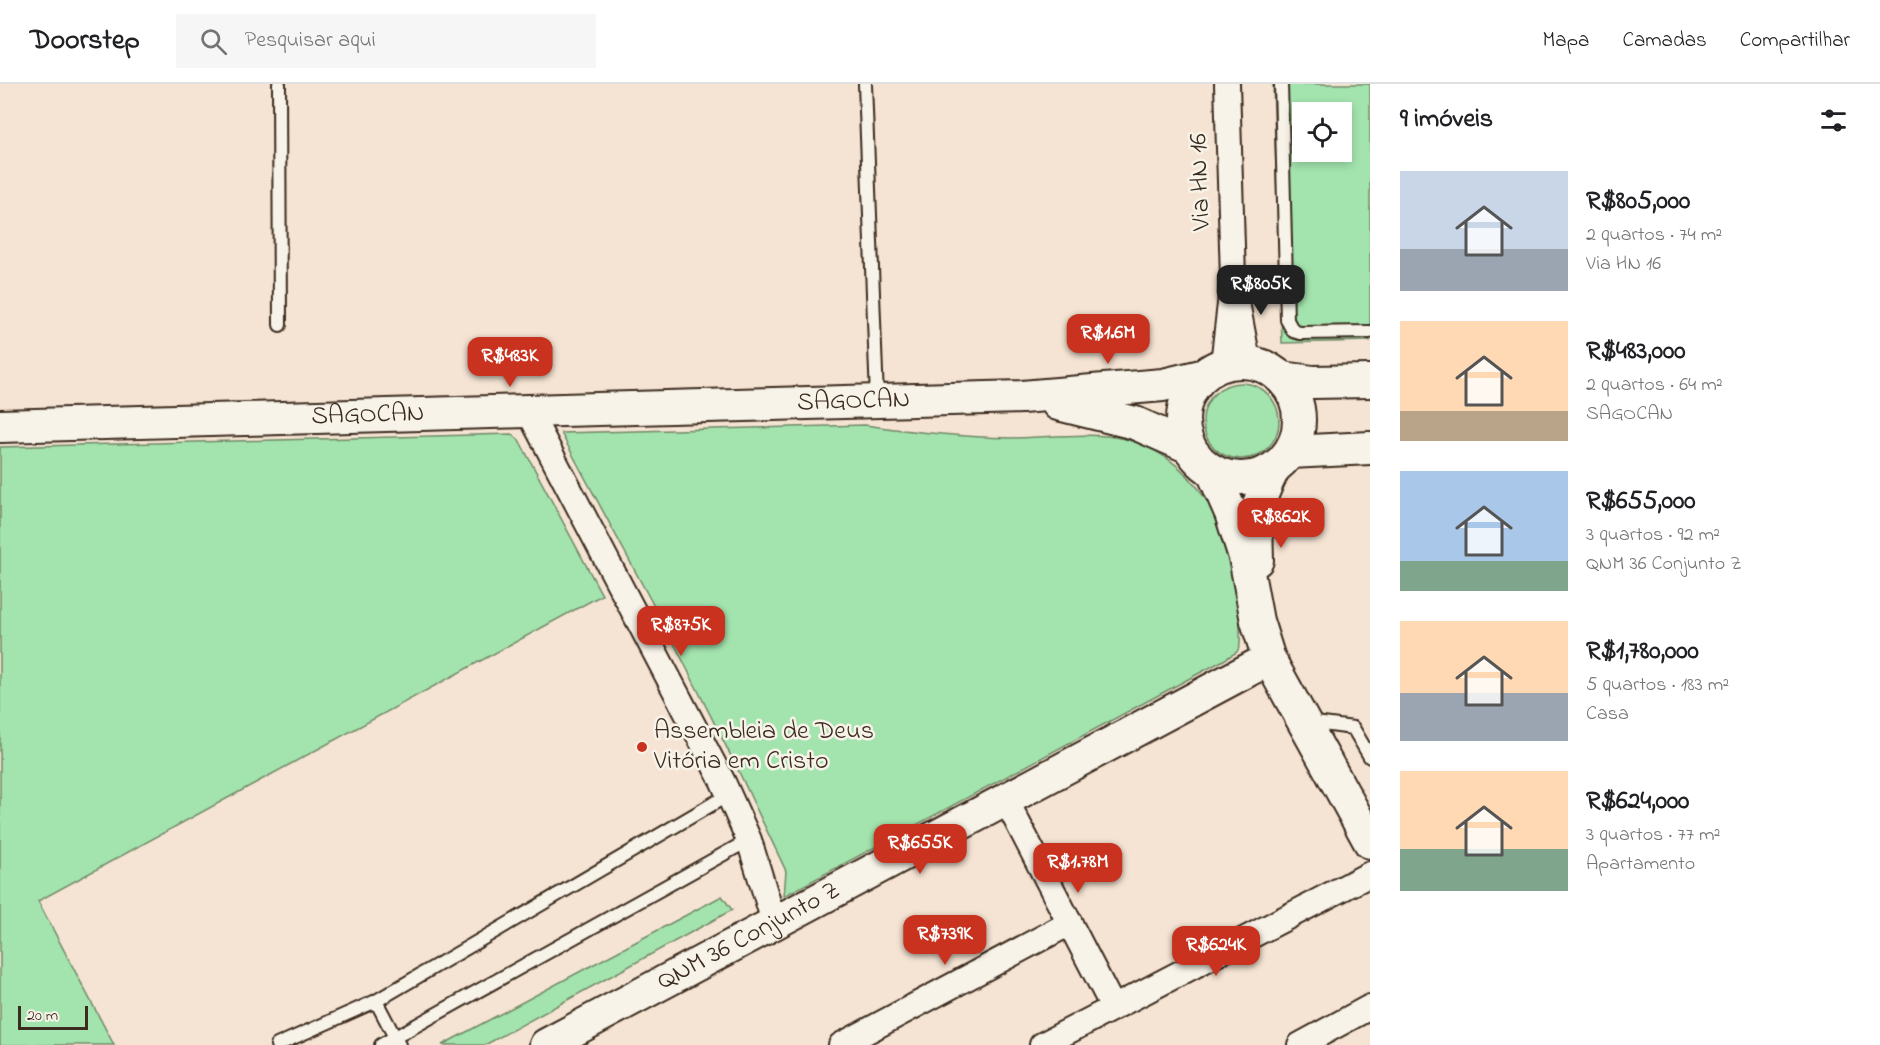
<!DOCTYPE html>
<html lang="pt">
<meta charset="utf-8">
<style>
body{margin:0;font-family:"Indie Flower",sans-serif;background:#f6f6f6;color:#202124;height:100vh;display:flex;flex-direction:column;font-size:22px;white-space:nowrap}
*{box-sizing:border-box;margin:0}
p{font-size:20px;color:#757577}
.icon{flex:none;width:33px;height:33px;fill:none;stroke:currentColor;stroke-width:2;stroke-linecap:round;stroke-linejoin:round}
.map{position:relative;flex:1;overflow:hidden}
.details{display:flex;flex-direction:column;background:#fff;width:510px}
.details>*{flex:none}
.fabs{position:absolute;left:1292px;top:18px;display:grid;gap:12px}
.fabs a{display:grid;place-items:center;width:60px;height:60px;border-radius:0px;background:#fff;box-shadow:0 3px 9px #0003;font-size:30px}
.scale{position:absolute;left:18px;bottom:15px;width:70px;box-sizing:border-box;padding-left:6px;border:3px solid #3b2a1e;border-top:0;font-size:16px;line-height:21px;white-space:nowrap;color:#3b2a1e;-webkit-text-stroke:4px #f7f3e8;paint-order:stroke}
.price{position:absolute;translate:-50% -51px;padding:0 14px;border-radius:12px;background:#c8321e;color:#fff;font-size:20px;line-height:39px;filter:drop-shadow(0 2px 3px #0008)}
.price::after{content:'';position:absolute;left:50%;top:36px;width:18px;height:14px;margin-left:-9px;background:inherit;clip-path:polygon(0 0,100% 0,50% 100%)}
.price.selected{background:#222;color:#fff}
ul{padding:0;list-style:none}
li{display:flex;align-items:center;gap:18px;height:150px;padding:0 30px}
li span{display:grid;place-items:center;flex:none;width:168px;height:120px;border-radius:0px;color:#555}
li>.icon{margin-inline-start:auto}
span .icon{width:72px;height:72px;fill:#fffc;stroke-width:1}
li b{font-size:26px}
h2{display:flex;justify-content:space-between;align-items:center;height:72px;padding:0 30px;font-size:26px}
header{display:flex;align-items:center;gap:36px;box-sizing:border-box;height:84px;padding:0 30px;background:#fff;border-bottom:2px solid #e0e0e0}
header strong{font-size:28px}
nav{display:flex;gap:33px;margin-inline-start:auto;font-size:21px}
.search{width:420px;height:54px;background:#f6f6f6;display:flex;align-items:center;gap:15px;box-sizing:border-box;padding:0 21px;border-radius:0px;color:#757577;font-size:22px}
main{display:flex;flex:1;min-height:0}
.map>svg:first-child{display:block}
.green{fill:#a3e4ae;stroke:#6f8766;stroke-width:1.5;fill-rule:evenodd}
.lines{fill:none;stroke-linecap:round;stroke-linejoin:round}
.service-casing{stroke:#3b2a1e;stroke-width:16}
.minor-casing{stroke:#3b2a1e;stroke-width:28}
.tertiary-casing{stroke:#3b2a1e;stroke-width:36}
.service{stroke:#f7f3e8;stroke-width:12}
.minor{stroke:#f7f3e8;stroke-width:24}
.tertiary{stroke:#f7f3e8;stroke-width:32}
.poi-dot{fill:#c8321e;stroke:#f7f3e8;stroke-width:2}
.labels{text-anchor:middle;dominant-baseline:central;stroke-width:5;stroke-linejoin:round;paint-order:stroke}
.street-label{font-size:26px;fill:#3b2a1e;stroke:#f7f3e8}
.poi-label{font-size:26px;fill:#3b2a1e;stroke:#f7f3e8;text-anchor:start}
</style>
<header>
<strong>Doorstep</strong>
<div class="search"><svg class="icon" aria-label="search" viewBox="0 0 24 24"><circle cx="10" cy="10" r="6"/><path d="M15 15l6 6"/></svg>Pesquisar aqui</div>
<nav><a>Mapa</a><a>Camadas</a><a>Compartilhar</a></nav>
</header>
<main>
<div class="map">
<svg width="1370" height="961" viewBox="0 0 1370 961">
<rect width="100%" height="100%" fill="#f5e4d3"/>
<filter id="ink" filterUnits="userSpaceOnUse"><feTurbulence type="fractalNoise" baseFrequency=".0167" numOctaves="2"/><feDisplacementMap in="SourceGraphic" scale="12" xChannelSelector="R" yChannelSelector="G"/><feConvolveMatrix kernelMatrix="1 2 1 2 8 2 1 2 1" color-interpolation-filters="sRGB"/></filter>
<g filter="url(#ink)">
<!-- green -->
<g class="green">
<path d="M1273 0H1370V257L1282 259ZM1302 28H1341V68H1302Z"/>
<circle cx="1241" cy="337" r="38"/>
<path d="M865 341C913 348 961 353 1010 354 1043 354 1094 347 1125 355 1215 379 1242 478 1240 561L1237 568 1222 577 784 812 786 787 739 688 678 567 561 349Z"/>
<polygon points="512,350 519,356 602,511 38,817 114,961 0,961 0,363"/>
<polygon points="722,812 732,826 485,961 442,961"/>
</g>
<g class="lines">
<!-- service casing -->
<g class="service-casing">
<g id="service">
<polyline points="279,0 280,241"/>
<polyline points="865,0 877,315"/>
<polyline points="1281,0 1287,236 1293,247 1300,249 1370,248"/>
<polyline points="1308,638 1353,644 1370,673"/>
<polyline points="376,917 399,961"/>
<polyline points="277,961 376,917 728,711"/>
<polyline points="381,961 749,756"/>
</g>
</g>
<!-- minor casing -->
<g class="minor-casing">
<g id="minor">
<polyline points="1237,218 1248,277"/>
<polyline points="1223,280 1233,194 1227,0"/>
<polyline points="529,328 723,698 749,756 775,841"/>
<polyline points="1006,716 1113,923"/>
<polyline points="841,961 1070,839"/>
<polyline points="1042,961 1370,790"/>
<polyline points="1300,961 1370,923"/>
</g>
</g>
<!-- tertiary casing -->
<g class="tertiary-casing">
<g id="tertiary">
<circle cx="1241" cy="336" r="58"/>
<polyline points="1281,294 1313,298 1370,297"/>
<polyline points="1058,320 1135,339 1187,362"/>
<path id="s1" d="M0 342 1022 313 1163 301 1201 292"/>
<polyline points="1290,368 1370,364"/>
<polyline points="1213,388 1231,429 1245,473 1257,537 1269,575 1370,758"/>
<path d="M1257 476C1256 435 1254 423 1273 386"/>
<path id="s2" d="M546 961 1269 575"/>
</g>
</g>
<!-- service -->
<use href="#service" class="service"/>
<!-- minor -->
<use href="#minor" class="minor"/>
<!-- tertiary -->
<use href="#tertiary" class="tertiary"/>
</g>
</g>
<!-- markers -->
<circle class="poi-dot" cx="642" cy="663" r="6"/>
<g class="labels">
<!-- street labels -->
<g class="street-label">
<text transform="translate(1201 98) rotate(-92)">Via HN 16</text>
<text stroke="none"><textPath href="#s1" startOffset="854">SAGOCAN</textPath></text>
<text stroke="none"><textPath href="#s1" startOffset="368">SAGOCAN</textPath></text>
<text stroke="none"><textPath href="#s2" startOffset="230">QNM 36 Conjunto Z</textPath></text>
</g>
<!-- poi labels -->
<g class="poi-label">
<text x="654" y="648">Assembleia de Deus<tspan x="654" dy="30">Vitória em Cristo</tspan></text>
</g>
</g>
</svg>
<div class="fabs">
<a><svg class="icon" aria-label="locate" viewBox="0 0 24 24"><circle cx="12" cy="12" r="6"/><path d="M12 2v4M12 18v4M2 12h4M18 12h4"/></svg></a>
</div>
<div class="scale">20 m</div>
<b class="price selected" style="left:1261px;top:232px">R$805K</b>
<b class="price" style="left:1108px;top:281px">R$1.6M</b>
<b class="price" style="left:510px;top:304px">R$483K</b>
<b class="price" style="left:1281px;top:465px">R$862K</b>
<b class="price" style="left:681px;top:573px">R$875K</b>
<b class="price" style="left:920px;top:791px">R$655K</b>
<b class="price" style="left:1078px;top:810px">R$1.78M</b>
<b class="price" style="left:945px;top:882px">R$739K</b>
<b class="price" style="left:1216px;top:893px">R$624K</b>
</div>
<section class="details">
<h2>9 imóveis<svg class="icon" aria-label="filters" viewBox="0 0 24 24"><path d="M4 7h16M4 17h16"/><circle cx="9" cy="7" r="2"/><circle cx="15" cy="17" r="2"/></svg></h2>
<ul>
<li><span style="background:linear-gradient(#c9d6e8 65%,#9aa5b1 0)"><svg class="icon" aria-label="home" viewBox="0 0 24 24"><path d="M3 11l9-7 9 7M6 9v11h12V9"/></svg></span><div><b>R$805,000</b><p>2 quartos · 74 m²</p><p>Via HN 16</p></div></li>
<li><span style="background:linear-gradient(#ffd9b3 75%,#b9a48a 0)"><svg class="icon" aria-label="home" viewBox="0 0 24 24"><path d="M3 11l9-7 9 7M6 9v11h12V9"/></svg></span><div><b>R$483,000</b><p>2 quartos · 64 m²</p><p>SAGOCAN</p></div></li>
<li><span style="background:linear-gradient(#a9c7e8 75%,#7fa58c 0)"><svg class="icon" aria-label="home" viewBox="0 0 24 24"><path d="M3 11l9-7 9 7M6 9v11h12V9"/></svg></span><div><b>R$655,000</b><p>3 quartos · 92 m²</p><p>QNM 36 Conjunto Z</p></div></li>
<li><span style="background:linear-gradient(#ffd9b3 60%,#9aa5b1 0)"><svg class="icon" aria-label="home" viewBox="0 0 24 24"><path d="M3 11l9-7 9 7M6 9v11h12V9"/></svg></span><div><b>R$1,780,000</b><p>5 quartos · 183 m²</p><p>Casa</p></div></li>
<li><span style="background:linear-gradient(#ffd9b3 65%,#7fa58c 0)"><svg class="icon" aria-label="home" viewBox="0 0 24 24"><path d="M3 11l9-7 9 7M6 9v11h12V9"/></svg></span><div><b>R$624,000</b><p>3 quartos · 77 m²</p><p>Apartamento</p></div></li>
</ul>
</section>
</main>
